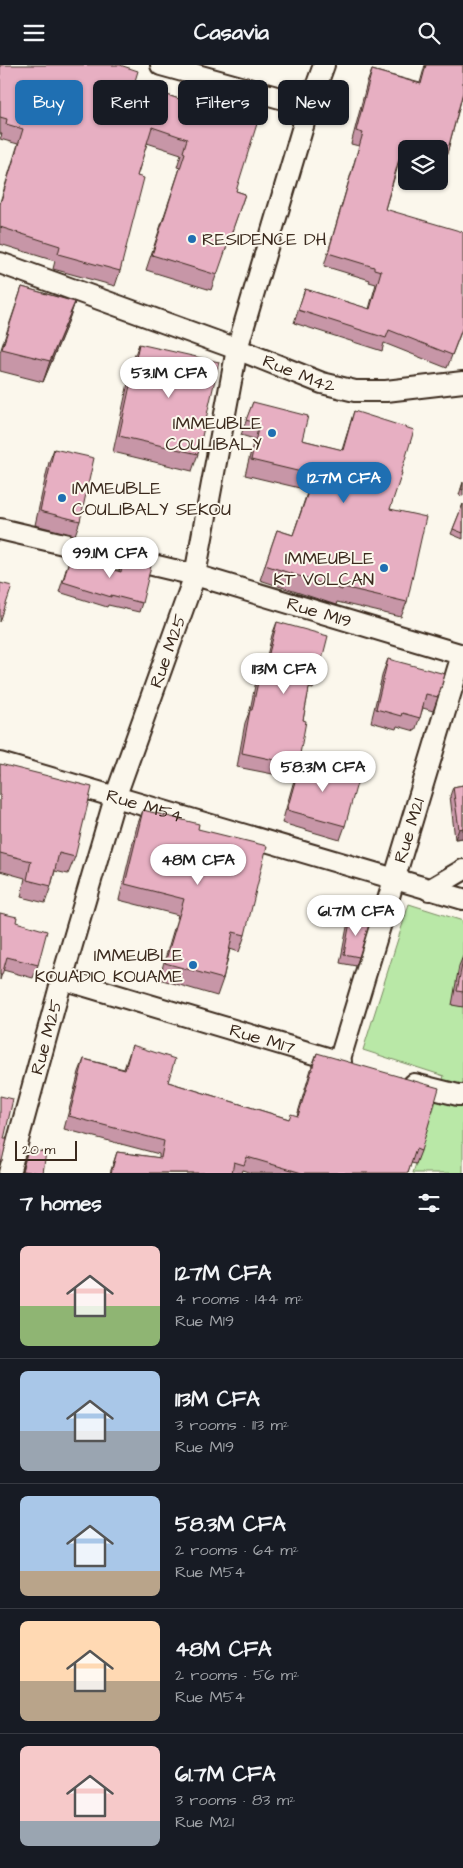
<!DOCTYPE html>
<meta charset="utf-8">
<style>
body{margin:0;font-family:"Architects Daughter",sans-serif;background:#242831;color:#f1f3f6;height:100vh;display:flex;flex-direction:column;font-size:19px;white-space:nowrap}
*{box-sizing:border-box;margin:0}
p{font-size:16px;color:#9ea1a6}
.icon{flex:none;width:28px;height:28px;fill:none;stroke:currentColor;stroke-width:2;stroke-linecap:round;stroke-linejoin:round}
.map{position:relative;height:1108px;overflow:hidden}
.drawer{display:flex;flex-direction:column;background:#171b24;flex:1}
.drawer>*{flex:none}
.guide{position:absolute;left:15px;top:15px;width:434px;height:45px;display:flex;gap:10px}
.fabs{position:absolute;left:398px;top:75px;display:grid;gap:10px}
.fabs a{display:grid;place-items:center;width:50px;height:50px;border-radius:8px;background:#171b24;box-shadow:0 1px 4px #0004;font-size:25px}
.scale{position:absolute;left:15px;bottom:12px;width:62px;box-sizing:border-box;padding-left:5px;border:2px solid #3b2a1e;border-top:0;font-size:14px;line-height:18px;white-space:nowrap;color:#3b2a1e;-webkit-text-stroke:4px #fbf7ec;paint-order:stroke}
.price{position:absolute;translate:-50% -42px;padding:0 11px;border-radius:18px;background:#fff;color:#222;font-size:16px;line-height:32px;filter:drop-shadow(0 1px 2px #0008)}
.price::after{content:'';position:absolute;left:50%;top:30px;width:15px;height:11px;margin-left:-8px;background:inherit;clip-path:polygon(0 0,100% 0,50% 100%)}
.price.selected{background:#1f6fb2;color:#fff}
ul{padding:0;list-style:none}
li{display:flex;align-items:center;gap:15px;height:125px;padding:0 20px}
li+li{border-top:1px solid #363941}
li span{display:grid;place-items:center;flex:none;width:140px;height:100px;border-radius:8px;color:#555}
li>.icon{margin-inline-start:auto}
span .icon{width:60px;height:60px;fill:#fffc;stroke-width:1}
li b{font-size:21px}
h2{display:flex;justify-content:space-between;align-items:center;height:60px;padding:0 20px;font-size:21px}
.tag{padding:0 18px;border-radius:8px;background:#171b24;box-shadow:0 1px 4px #0004;font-size:18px;line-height:45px}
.tag.selected{background:#1f6fb2;color:#fff}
header{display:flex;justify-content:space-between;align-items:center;height:65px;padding:0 20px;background:#171b24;font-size:22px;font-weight:700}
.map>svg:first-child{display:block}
.green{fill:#b9e8a7;stroke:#7a8962}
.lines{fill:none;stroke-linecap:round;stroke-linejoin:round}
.minor-casing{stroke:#3b2a1e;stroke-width:24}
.minor{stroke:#fbf7ec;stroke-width:20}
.wall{fill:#c796a7;stroke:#3b2a1e}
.shaded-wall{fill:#a27a88;stroke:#3b2a1e}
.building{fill:#e7afc2;stroke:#3b2a1e}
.poi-dot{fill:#1f6fb2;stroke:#fbf7ec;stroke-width:2}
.labels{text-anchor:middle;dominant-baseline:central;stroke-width:4;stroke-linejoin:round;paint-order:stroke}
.poi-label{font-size:18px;fill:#3b2a1e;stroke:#fbf7ec;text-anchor:end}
.street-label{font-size:18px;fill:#3b2a1e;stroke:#fbf7ec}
</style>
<header><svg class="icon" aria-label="menu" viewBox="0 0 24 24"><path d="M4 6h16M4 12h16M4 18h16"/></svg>Casavia<svg class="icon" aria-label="search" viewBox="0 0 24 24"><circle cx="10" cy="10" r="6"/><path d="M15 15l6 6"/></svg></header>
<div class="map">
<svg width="463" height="1108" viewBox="0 0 463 1108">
<rect width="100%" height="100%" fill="#fbf7ec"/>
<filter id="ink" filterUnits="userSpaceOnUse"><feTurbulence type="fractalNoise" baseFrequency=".02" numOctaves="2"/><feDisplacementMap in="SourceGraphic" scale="10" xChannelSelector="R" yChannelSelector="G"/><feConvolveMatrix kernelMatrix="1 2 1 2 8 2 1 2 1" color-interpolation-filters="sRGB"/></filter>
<g filter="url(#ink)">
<!-- green -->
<polygon class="green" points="409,839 463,856 463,1108 413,1108 444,1011 363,985"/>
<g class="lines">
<!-- minor casing -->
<g class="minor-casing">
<g id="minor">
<polyline points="161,0 309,41"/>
<path id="s1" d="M0 198 237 284 322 318 355 326H386L463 317"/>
<path id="s2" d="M0 464 195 510 463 590"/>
<path id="s3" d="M0 698 463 834"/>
<polyline points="429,825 463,805"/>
<path id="s4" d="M62 914 341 997"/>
<path id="s5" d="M339 997 462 590"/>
<polyline points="414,1019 458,1030 463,1030"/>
<path id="s6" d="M9 1108 62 914 115 733 195 510 237 284 309 41 324 0"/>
</g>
</g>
<!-- minor -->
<use href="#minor" class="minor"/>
</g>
<!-- wall -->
<g class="wall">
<polygon points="0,0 134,19 197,40 202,27 236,126 245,129 211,225 146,205 180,103 177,102 181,89 147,78 137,111 120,206 115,221 53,204 55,196 0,179 0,137 18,79 0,74 2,69 0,69"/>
<polygon points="425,0 463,0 463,32 462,32 446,92 441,105 439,104 439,84 406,84 406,95 400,94 385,144 463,262 447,303 384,278 382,286 294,258 305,224 369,244 376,219 369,217 370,215 324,201 359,81 351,79 367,18 372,5 420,18"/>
<polygon points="22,222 75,237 68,257 43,317 0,306 0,287"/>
<polygon points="139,279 198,389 192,406 113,387 133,295"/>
<polygon points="253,337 302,375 342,385 354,346 390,444 407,537 401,552 337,537 336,540 260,515 277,465 293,470 308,425 245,410 254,374 241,370"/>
<polygon points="54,384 80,456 75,470 35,460 49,397"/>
<polygon points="463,417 463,431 459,430"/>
<polygon points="463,439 463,474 451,469"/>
<polygon points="70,492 119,506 123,495 142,538 139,547 108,540 107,542 59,527"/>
<polygon points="277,557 318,610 313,624 309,623 303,655 298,700 293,713 237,702 245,658 250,645 256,616 261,603 264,603 272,570"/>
<polygon points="388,594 438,632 433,646 423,643 415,666 397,661 396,664 371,657 383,607"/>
<polygon points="301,695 345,761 340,775 282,758 296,708"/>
<polygon points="0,699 75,792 68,809 55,806 51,821 45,838 21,832 25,813 0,806"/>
<polygon points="463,720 463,773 455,774 450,731 453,722"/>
<polygon points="143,745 198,764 245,870 239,887 230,884 223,914 217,931 159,914 178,850 119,835 137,761"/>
<polygon points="0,848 16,857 38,900 33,913 3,905 0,915"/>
<polygon points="351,852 359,892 356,901 340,898 347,862"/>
<polygon points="463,891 463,942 452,940 459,901"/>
<polygon points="132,980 168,1017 289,1054 297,1051 312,1001 317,988 421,1086 416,1099 411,1098 408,1108 251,1108 242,1105 241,1108 110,1108 117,1087 159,1093 159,1089 64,1064 79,1007 84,994 124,1004"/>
</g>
<!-- shaded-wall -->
<g class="shaded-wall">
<polygon points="75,237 68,257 43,317 50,296"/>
<polygon points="463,763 463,773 455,774 459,764"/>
<polygon points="22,1106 38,1108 22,1108"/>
</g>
<!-- building -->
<g class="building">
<polygon points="0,0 120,0 138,6 134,19 197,40 202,27 261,46 236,126 245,129 217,210 152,190 185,88 183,87 187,74 152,62 137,111 144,113 120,206 58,189 60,181 0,162 0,139 23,64 6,59 7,54 0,52"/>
<polygon points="426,0 463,0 463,27 446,92 439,90 439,84 416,84 403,80 385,144 463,167 463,261 452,290 389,265 386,273 298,245 305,224 370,244 381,206 374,204 374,202 328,188 363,68 356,66 372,5 421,19"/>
<polygon points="22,222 75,237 50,296 2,284"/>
<polygon points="139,279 219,297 198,389 119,371"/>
<polygon points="253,337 308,351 302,375 343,385 354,346 414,365 401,408 402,408 390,444 426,452 407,537 343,522 342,525 265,500 277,465 293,470 314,410 251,395 259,359 246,355"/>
<polygon points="54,384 94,393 80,456 40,446"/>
<polygon points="463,418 463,425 461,424"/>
<polygon points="463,439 463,468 453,464"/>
<polygon points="70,492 121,507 123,495 151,501 142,538 111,530 111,532 63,517"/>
<polygon points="0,518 12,521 0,557"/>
<polygon points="277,557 328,571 318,610 312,608 303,655 306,656 298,700 242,688 250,645 252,645 261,603 265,604"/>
<polygon points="388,594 445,609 438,632 426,629 420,653 402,648 401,651 376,644"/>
<polygon points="301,695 359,711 345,761 287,745"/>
<polygon points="0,699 92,722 75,792 59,788 51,821 27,815 31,796 0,788"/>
<polygon points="463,720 463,763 459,764 453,722"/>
<polygon points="143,745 199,759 198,764 267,781 245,870 233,867 223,914 165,898 184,834 125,819"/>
<polygon points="0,848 17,852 16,857 47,866 38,900 7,892 2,910 0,910"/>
<polygon points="351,852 370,856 359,892 344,889"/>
<polygon points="463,894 463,927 457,926"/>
<polygon points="132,980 175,994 168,1017 289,1054 291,1049 298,1051 317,988 439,1023 421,1086 416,1084 408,1108 302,1108 247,1092 244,1100 234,1097 232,1108 111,1108 117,1087 161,1093 164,1076 69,1051 84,994 125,1005"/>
<polygon points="0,1031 13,1034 4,1074 7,1074 2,1096 0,1096 0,1097"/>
<polygon points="28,1085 46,1087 43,1108 22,1106"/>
</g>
</g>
<!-- markers -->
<g class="poi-dot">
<circle cx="192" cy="174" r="5"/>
<circle cx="272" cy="368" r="5"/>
<circle cx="62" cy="433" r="5"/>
<circle cx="384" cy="503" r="5"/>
<circle cx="193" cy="900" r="5"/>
</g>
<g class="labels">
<!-- poi labels -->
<g class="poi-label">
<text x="202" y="174" text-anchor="start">RESIDENCE DH</text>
<text x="262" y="358">IMMEUBLE<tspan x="262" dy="21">COULIBALY</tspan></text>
<text x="72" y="423" text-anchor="start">IMMEUBLE<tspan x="72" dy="21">COULIBALY SEKOU</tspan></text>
<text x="374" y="493">IMMEUBLE<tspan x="374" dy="21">KT VOLCAN</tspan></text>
<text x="183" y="890">IMMEUBLE<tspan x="183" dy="21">KOUADIO KOUAME</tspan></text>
</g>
<!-- street labels -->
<g class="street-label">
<text stroke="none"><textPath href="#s1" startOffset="319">Rue M42</textPath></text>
<text stroke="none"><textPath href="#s2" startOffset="330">Rue M19</textPath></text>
<text stroke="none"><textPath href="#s6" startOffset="546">Rue M25</textPath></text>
<text stroke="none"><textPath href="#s3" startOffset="151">Rue M54</textPath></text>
<text stroke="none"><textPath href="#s5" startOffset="242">Rue M21</textPath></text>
<text stroke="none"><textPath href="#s6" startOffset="141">Rue M25</textPath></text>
<text stroke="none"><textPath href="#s4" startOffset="209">Rue M17</textPath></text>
</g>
</g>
</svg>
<div class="fabs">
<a><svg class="icon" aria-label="layers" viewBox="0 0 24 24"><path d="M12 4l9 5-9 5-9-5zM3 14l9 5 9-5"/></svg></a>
</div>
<div class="scale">20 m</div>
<b class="price" style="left:169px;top:334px">53.1M CFA</b>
<b class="price selected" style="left:344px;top:439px">127M CFA</b>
<b class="price" style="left:110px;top:514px">99.1M CFA</b>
<b class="price" style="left:284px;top:630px">113M CFA</b>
<b class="price" style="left:323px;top:728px">58.3M CFA</b>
<b class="price" style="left:198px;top:821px">48M CFA</b>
<b class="price" style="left:356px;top:872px">61.7M CFA</b>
<div class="guide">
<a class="tag selected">Buy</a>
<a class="tag">Rent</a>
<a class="tag">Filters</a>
<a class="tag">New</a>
</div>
</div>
<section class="drawer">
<h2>7 homes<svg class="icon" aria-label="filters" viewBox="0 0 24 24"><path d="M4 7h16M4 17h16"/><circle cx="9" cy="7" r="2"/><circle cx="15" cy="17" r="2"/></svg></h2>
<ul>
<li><span style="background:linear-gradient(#f6c9c9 60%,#8fb573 0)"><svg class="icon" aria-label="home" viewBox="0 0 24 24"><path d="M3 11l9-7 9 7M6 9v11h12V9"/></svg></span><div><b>127M CFA</b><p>4 rooms · 144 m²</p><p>Rue M19</p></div></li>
<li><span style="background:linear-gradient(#a9c7e8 60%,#9aa5b1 0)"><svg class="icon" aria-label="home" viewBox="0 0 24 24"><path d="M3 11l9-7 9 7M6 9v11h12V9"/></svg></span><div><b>113M CFA</b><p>3 rooms · 113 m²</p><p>Rue M19</p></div></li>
<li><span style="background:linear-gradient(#a9c7e8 75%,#b9a48a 0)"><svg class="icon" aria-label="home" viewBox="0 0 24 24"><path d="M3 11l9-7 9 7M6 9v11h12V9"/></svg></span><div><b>58.3M CFA</b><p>2 rooms · 64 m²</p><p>Rue M54</p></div></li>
<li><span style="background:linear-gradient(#ffd9b3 60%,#b9a48a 0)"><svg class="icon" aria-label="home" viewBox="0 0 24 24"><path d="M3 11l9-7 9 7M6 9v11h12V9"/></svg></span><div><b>48M CFA</b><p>2 rooms · 56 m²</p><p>Rue M54</p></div></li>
<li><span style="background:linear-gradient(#f6c9c9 75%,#9aa5b1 0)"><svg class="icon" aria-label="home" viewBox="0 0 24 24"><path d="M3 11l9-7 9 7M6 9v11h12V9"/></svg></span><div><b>61.7M CFA</b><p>3 rooms · 83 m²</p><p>Rue M21</p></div></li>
</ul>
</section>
